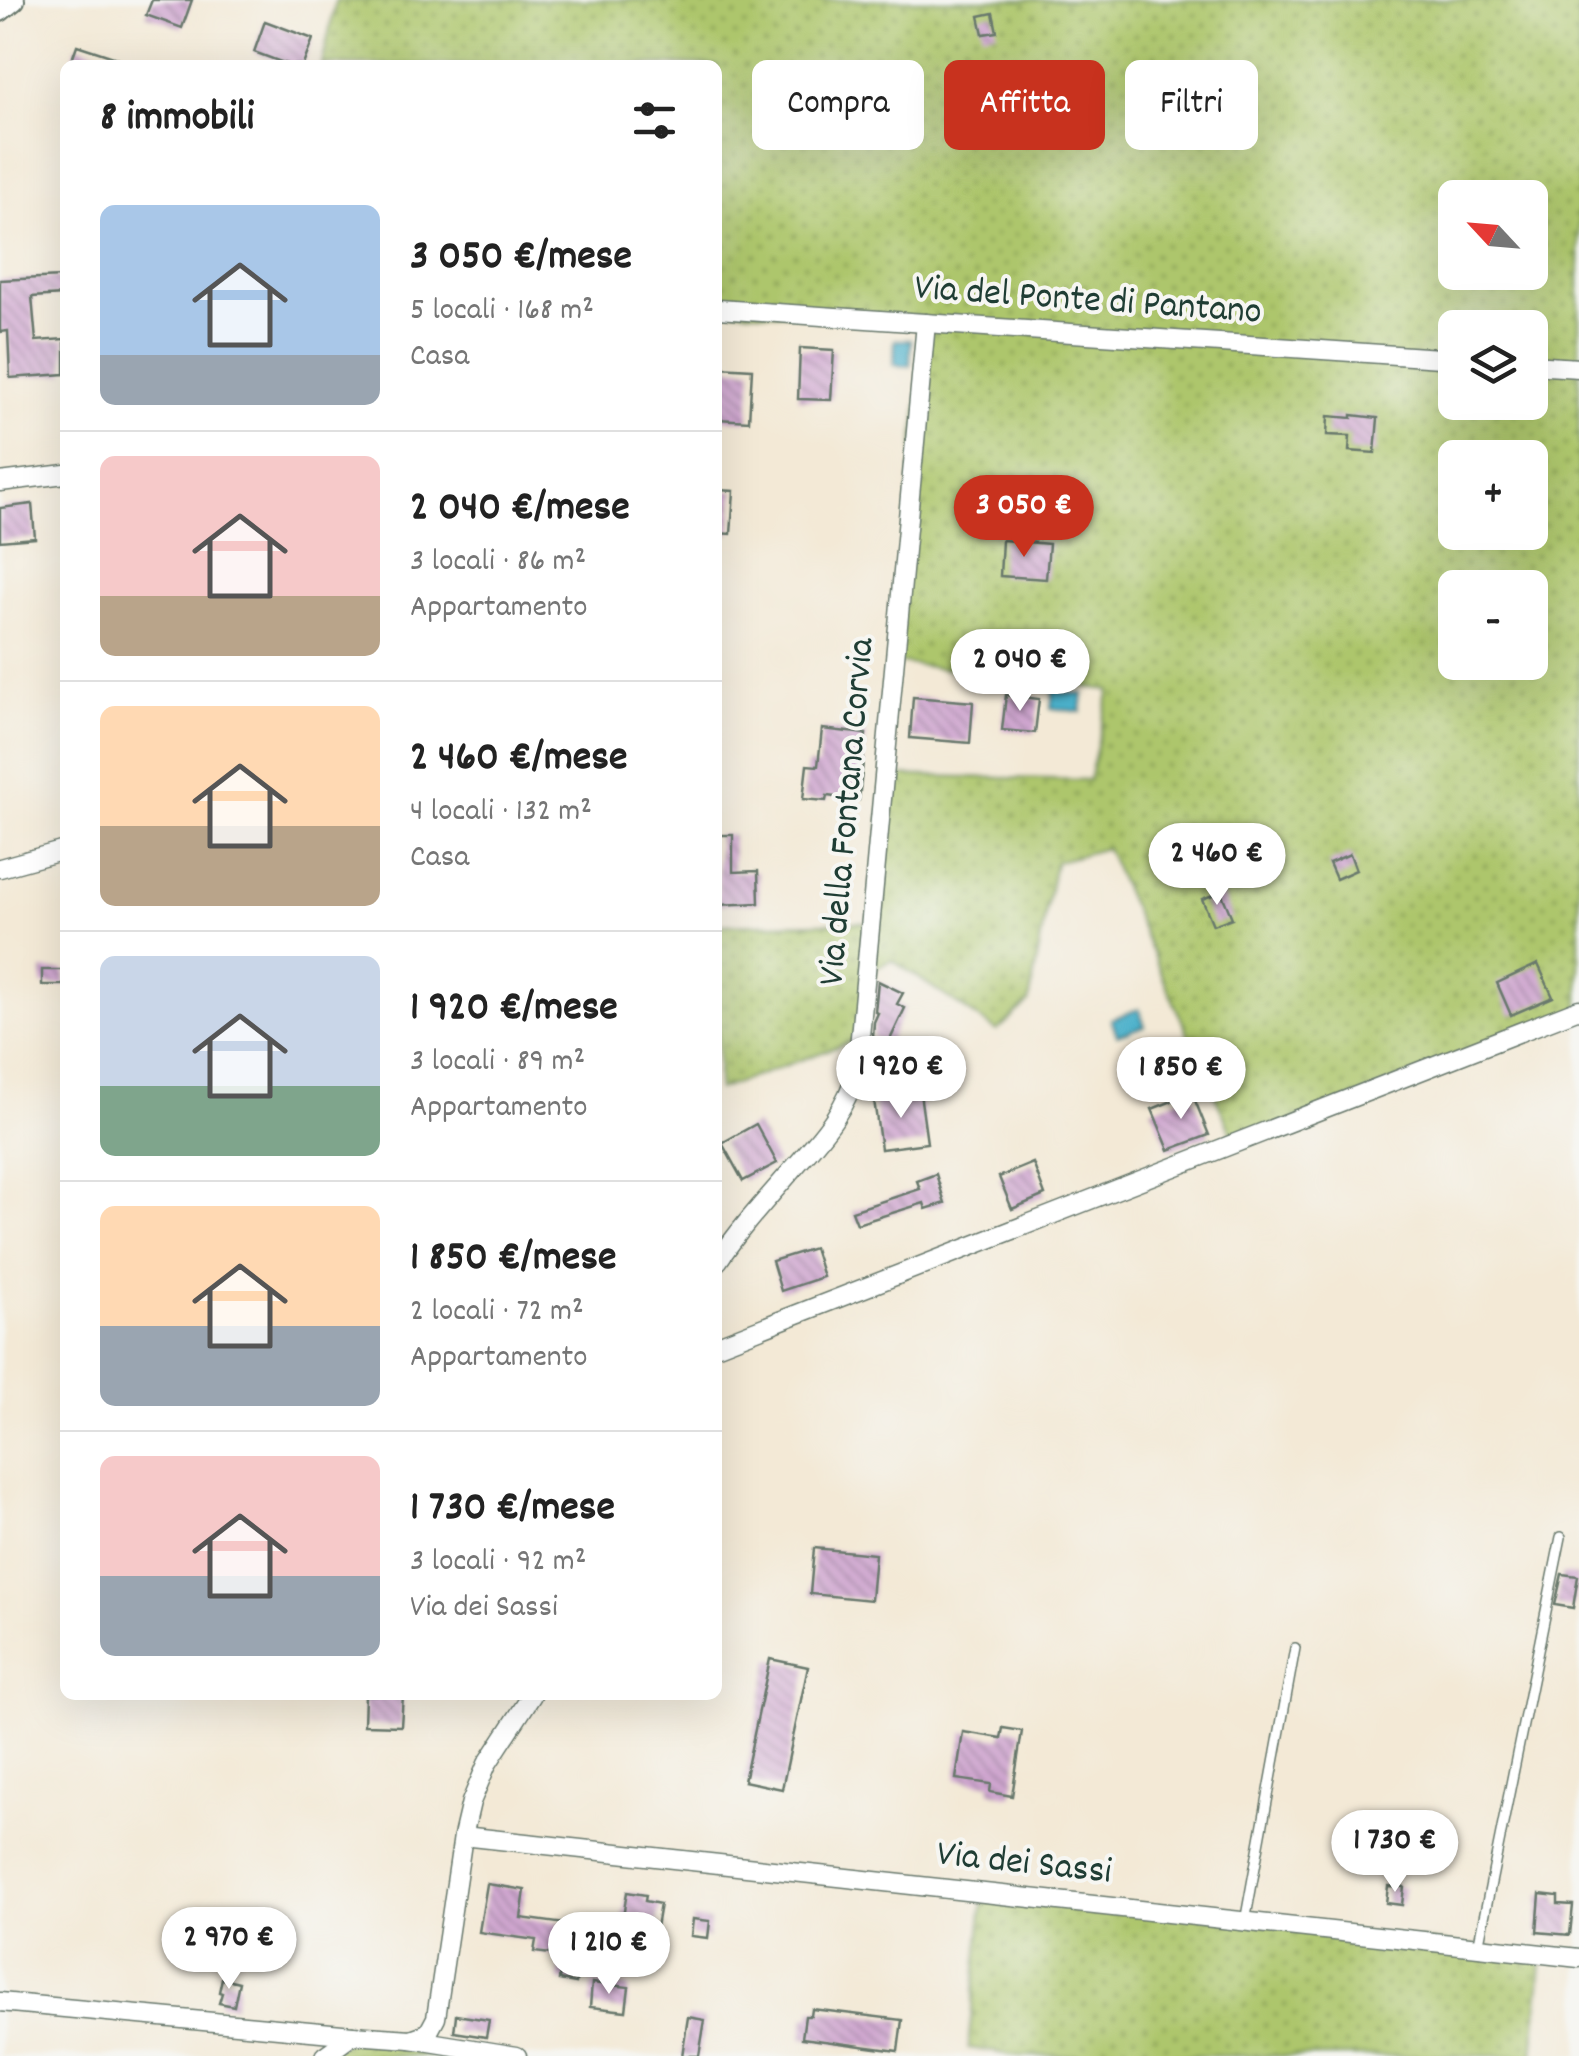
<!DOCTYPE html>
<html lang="it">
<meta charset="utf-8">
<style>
body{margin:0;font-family:Dekko,sans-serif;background:#f2f2f2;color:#222;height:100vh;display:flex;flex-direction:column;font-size:38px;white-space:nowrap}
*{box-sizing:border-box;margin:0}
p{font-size:32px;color:#767676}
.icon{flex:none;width:55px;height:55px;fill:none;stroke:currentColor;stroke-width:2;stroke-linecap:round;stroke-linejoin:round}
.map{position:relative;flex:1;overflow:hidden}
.drawer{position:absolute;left:60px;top:60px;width:662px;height:1640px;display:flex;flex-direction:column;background:#fff;border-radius:15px;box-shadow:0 10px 40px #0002}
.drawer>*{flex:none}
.hud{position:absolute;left:752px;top:60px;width:675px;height:90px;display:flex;gap:20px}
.needle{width:65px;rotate:296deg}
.controls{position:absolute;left:1438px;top:180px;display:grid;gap:20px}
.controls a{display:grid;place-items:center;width:110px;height:110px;border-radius:15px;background:#fff;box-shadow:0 10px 40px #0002;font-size:50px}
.price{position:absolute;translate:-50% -85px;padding:0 22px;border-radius:35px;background:#fff;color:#222;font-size:32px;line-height:65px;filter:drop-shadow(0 2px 5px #0008)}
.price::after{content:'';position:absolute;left:50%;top:60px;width:30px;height:22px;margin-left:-15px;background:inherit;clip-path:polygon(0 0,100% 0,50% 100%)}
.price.selected{background:#c8321e;color:#fff}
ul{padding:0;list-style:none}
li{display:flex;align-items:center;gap:30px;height:250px;padding:0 40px}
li+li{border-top:2px solid #e0e0e0}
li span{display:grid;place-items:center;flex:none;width:280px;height:200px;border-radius:15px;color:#555}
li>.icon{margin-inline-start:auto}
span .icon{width:120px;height:120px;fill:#fffc;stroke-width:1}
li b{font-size:42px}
h2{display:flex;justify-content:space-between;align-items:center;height:120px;padding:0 40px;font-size:42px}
.tag{padding:0 35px;border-radius:15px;background:#fff;box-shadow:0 10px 40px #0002;font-size:35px;line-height:90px}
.tag.selected{background:#c8321e;color:#fff}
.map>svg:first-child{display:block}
.grass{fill:url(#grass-dots);stroke:#668250;stroke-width:2.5;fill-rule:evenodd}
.water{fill:#4bb0ca;stroke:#35767f;stroke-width:2.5}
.building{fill:url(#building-back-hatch)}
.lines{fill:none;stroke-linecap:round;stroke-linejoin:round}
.service-casing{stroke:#69796d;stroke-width:12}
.minor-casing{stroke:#69796d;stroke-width:21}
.tertiary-casing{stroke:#69796d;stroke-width:24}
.service{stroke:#fff;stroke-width:9}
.minor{stroke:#fff;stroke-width:18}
.tertiary{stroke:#fff;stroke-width:20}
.labels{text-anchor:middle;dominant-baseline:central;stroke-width:8;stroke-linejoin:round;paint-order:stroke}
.street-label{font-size:38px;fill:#1f3d34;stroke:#f6f6f2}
</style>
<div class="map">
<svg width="1579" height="2056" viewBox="0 0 1579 2056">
<defs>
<pattern id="grass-dots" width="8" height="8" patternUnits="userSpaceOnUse" patternTransform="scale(2.5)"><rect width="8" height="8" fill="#adc66c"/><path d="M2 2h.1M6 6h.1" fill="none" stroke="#8ca25a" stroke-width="1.8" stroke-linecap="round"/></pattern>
<pattern id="building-back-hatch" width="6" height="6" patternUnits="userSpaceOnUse" patternTransform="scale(2.5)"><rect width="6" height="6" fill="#cfa6cf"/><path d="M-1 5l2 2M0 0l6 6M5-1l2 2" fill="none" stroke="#a788a9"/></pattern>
</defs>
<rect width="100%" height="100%" fill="#f6f6f2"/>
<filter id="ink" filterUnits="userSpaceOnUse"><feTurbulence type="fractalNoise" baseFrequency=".01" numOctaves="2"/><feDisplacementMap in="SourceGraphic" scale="20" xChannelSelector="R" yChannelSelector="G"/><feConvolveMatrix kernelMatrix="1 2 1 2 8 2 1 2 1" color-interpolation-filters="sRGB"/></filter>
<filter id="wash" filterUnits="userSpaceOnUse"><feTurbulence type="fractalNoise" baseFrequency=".0048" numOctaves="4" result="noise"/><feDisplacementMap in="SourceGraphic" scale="40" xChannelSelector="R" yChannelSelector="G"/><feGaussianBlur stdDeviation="2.25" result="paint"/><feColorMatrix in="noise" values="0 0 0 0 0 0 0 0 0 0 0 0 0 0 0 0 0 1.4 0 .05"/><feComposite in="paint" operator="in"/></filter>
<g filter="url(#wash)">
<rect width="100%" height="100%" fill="#f3e9d6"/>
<!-- grass -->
<g class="grass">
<path d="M336 0H1579V1009L1236 1143 1106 848 1055 862 1029 1002 997 1031 892 960 867 972 861 1038 718 1090V925L871 922 885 775 1089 780 1110 690 892 662 926 323 718 309V65H322ZM1455 198H1530V272H1455ZM1455 328H1530V402H1455ZM1455 458H1530V532H1455ZM1455 588H1530V662H1455Z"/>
<polygon points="984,1893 1543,1954 1533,2056 1020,2056 968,2048"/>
<polygon points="353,2035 480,2056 324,2056"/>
</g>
<!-- water -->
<g class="water">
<polygon points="895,340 911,340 910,366 894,365"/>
<polygon points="1053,691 1083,694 1081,712 1051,708"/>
<polygon points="1139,1009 1145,1026 1117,1035 1111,1019"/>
</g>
<g id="blocks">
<!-- building -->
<g class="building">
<polygon points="152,0 192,0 182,28 146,15"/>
<polygon points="993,13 997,32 983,34 979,16"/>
<polygon points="265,21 313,39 303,65 289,65 254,52"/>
<polygon points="77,45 129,62 128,65 70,65"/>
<polygon points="61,277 62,295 32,297 36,341 65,339 65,374 10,378 8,331 0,332 0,280"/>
<polygon points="800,348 834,350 831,400 798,399"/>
<polygon points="718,367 752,369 749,421 718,419"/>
<polygon points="1352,415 1378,418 1375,453 1349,451 1350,436 1327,435 1328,416 1352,418"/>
<polygon points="718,490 734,491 731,534 718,533"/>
<polygon points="32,504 35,538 0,541 0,508"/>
<polygon points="1002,540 1049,544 1046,579 1000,576"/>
<polygon points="1006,695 1039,699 1035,733 1002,730"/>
<polygon points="913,697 973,702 970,743 910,738"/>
<polygon points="822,729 866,734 859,800 827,796 826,801 803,799 807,765 818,766"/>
<polygon points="718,835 733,835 733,872 758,871 759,903 718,905"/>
<polygon points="1350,854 1356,870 1336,879 1329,863"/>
<polygon points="1221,892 1232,918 1213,925 1202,899"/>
<polygon points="1538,964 1553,997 1511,1015 1497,983"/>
<rect x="42" y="970" width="23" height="15"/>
<polygon points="878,981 903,993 897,1004 905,1008 888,1044 873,1037 874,1022 878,1013 875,1012"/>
<polygon points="920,1093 927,1143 881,1149 874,1100"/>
<polygon points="1192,1093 1209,1135 1169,1150 1152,1109"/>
<polygon points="756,1124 777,1163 743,1181 722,1143"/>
<polygon points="1033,1163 1045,1195 1012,1209 999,1177"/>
<polygon points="936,1174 945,1203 926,1209 924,1203 857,1224 852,1211 920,1189 917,1181"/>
<polygon points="814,1248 823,1277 781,1291 772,1261"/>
<polygon points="814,1548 875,1554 871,1600 810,1594"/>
<polygon points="1562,1574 1578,1576 1573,1608 1555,1605"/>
<polygon points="770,1659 808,1667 782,1789 744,1781"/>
<polygon points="365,1695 403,1695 401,1726 364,1725"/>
<polygon points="1003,1728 1022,1731 1012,1796 990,1792 991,1784 956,1779 963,1732 1001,1738"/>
<polygon points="487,1884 525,1890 521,1918 580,1926 576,1957 534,1952 536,1940 479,1932"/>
<polygon points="1388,1886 1404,1887 1402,1905 1386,1903"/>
<polygon points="627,1892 646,1895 645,1901 660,1904 654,1939 620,1934"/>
<polygon points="1540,1894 1558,1896 1558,1904 1573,1905 1570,1935 1537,1932"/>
<polygon points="693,1919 710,1921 708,1938 691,1936"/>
<polygon points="562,1957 579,1960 576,1983 559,1980"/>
<polygon points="222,1978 239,1982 234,2006 219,2003 222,1993 219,1992"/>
<polygon points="592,1983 629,1987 626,2011 590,2007"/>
<polygon points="812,2009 902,2020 898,2051 802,2038 805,2016 811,2016"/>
<polygon points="456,2015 489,2020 486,2037 454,2032"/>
<polygon points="688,2017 705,2020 699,2056 682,2056"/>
</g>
</g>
</g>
<g filter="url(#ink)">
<use href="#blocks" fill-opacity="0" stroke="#69796d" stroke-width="2.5"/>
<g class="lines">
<!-- service casing -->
<g class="service-casing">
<g id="service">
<polyline points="1245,1922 1295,1648"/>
<polyline points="1478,1947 1561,1537"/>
</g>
</g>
<!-- minor casing -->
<g class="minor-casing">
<g id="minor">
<polyline points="718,309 1455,359"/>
<polyline points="1530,365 1579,368"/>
<polyline points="0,482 65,474"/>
<polyline points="0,868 65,850"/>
<path d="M718 1261C740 1228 767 1199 793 1169 820 1138 847 1110 857 1069L926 323"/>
<polyline points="718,1345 1579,1009"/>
<polyline points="463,1836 1579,1958"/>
<polyline points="0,2002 353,2035 411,2039 517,2056"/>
<polyline points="411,2039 428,2033 436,2018 463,1836 471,1802 487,1764 532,1695"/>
<polyline points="324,2056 353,2035"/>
</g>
</g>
<!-- tertiary casing -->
<g class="tertiary-casing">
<polyline id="tertiary" points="0,11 14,0"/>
</g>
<!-- service -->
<use href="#service" class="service"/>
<!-- minor -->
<use href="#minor" class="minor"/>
<!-- tertiary -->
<use href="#tertiary" class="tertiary"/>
</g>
</g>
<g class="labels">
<!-- street labels -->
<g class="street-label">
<text transform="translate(1088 302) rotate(4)">Via del Ponte di Pantano</text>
<text transform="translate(849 812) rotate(-85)">Via della Fontana Corvia</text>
<text transform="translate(1024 1865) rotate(6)">Via dei Sassi</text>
</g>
</g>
</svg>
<div class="controls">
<a><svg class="needle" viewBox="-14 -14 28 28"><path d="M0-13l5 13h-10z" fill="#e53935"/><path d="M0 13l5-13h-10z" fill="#767676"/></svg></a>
<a><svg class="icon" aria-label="layers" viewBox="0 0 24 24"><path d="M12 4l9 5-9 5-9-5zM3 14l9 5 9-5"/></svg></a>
<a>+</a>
<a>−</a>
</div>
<b class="price selected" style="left:1024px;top:560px">3 050 €</b>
<b class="price" style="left:1020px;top:714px">2 040 €</b>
<b class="price" style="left:1217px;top:908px">2 460 €</b>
<b class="price" style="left:901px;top:1121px">1 920 €</b>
<b class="price" style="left:1181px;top:1122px">1 850 €</b>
<b class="price" style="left:1395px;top:1895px">1 730 €</b>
<b class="price" style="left:229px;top:1992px">2 970 €</b>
<b class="price" style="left:609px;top:1997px">1 210 €</b>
<div class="hud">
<a class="tag">Compra</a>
<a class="tag selected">Affitta</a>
<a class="tag">Filtri</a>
</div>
<section class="drawer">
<h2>8 immobili<svg class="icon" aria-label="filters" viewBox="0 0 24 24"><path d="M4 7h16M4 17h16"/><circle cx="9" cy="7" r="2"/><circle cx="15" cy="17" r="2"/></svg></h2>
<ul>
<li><span style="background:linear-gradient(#a9c7e8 75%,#9aa5b1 0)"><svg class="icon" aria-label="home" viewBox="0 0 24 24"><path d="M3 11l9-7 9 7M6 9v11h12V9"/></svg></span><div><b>3 050 €/mese</b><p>5 locali · 168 m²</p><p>Casa</p></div></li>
<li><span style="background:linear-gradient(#f6c9c9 70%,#b9a48a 0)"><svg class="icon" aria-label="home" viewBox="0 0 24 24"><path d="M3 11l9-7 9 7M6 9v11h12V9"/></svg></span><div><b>2 040 €/mese</b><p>3 locali · 86 m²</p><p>Appartamento</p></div></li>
<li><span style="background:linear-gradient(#ffd9b3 60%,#b9a48a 0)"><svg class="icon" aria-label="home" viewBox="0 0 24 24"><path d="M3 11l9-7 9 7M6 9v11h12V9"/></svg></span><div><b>2 460 €/mese</b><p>4 locali · 132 m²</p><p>Casa</p></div></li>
<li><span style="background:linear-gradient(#c9d6e8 65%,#7fa58c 0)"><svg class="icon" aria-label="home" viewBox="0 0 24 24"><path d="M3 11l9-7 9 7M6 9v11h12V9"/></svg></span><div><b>1 920 €/mese</b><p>3 locali · 89 m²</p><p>Appartamento</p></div></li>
<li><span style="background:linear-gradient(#ffd9b3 60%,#9aa5b1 0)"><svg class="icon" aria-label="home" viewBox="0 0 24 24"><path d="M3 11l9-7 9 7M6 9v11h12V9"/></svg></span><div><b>1 850 €/mese</b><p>2 locali · 72 m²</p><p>Appartamento</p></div></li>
<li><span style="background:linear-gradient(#f6c9c9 60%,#9aa5b1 0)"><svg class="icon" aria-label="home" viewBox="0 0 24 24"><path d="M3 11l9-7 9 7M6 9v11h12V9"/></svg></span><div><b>1 730 €/mese</b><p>3 locali · 92 m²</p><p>Via dei Sassi</p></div></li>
</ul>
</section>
</div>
